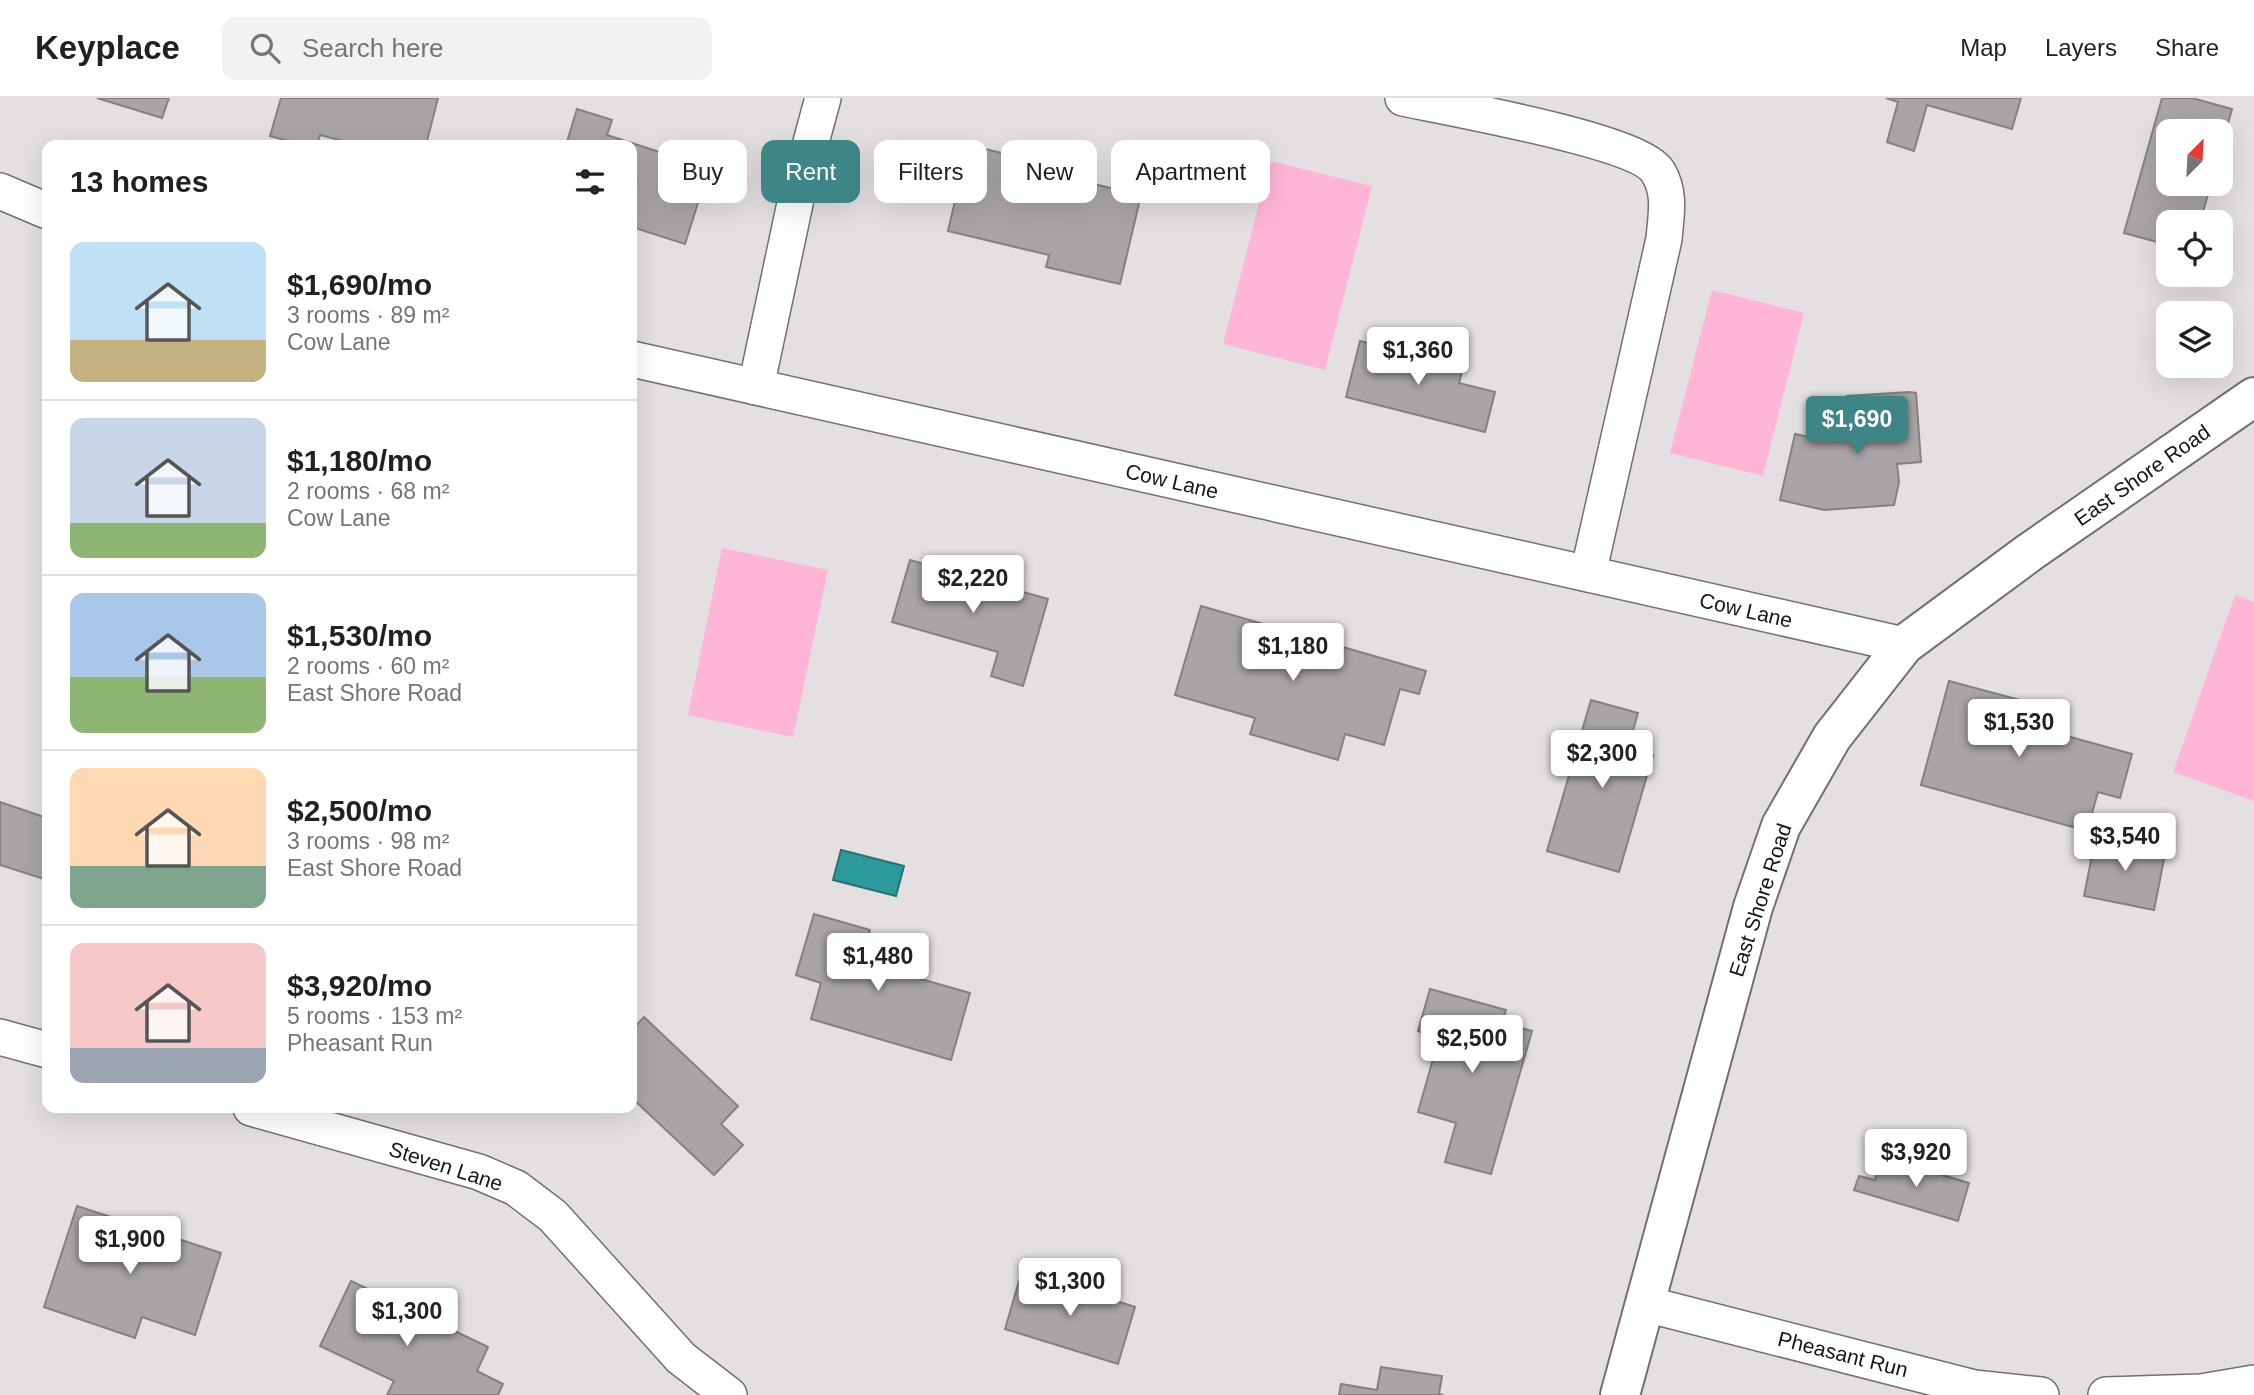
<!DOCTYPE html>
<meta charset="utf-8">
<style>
body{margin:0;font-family:Helvetica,sans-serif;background:#f2f2f2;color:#202124;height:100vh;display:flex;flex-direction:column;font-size:26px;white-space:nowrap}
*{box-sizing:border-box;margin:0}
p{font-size:23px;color:#757577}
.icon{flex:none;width:38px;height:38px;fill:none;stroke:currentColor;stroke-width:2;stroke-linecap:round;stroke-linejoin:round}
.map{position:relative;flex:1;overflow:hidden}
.sheet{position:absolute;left:42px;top:42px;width:595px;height:973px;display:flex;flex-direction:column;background:#fff;border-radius:14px;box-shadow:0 7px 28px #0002}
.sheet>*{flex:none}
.banner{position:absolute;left:658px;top:42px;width:665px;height:63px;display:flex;gap:14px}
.needle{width:46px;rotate:24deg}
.buttons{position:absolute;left:2156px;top:21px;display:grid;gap:14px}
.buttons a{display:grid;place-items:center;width:77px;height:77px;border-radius:14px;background:#fff;box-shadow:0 7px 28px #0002;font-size:35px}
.price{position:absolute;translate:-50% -60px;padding:0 16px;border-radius:7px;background:#fff;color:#222;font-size:23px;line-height:46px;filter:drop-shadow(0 2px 4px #0008)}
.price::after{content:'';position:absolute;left:50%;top:42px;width:21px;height:16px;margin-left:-10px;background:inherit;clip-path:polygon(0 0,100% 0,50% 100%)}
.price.active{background:#3d8587;color:#fff}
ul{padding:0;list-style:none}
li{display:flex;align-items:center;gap:21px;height:175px;padding:0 28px}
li+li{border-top:2px solid #e0e0e0}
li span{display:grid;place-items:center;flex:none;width:196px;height:140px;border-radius:14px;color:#555}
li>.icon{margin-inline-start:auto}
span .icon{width:84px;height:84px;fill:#fffc;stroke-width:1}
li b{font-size:30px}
h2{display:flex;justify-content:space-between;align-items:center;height:84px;padding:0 28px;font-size:30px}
.pill{padding:0 24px;border-radius:14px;background:#fff;box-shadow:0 7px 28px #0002;font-size:24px;line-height:63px}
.pill.active{background:#3d8587;color:#fff}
header{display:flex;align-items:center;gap:42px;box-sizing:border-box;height:98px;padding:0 35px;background:#fff;border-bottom:2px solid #e0e0e0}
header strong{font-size:33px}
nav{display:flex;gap:38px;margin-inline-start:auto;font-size:24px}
.search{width:490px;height:63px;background:#f2f2f2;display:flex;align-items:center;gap:18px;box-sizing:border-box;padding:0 24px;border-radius:14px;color:#757577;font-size:26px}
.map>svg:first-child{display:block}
.green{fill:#ffb5d6}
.water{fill:#2a9a9d;stroke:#247274;stroke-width:2}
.building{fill:#a9a4a6;stroke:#858183;stroke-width:2}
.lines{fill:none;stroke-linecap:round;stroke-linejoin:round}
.minor-casing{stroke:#746f71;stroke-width:38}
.secondary-casing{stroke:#746f71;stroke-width:42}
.minor{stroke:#fff;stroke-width:35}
.secondary{stroke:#fff;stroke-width:38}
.labels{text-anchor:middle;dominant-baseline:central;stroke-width:6;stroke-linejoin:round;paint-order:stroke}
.street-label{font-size:21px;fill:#171516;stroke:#fff}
</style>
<header>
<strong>Keyplace</strong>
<div class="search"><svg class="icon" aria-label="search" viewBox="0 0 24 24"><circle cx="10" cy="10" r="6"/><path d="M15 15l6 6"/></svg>Search here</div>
<nav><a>Map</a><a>Layers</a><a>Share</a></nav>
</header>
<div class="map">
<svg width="2254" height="1297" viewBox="0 0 2254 1297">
<rect width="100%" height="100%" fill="#e4dfe1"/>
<!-- green -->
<g class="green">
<polygon points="1270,63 1372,88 1325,272 1223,246"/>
<polygon points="1712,192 1804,215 1763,378 1670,355"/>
<polygon points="722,450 828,472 793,639 688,617"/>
<polygon points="2235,497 2254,504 2254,703 2173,674"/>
</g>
<!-- water -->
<polygon class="water" points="841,752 904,768 896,798 833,782"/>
<!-- building -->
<g class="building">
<polygon points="97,0 169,0 162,20"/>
<polygon points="281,0 438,0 426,47 358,47 320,37 317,47 303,47 270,38"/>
<polygon points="1886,0 2021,0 2012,31 1927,7 1914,53 1887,44 1898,4"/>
<polygon points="2162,0 2192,0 2232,11 2221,50 2221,33 2168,33 2168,86 2211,86 2200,124 2168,124 2168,147 2124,135"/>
<polygon points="577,11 612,22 607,37 709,70 685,146 632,129 632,47 566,47"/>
<polygon points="968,47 1058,68 1055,77 1141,97 1120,186 1046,169 1049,157 948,133"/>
<polygon points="1360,243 1463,269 1459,285 1495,294 1485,334 1346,299"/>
<polygon points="1909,294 1916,295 1921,364 1897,366 1899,384 1894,407 1824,412 1780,402 1795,336 1833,344 1847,338 1847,298"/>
<polygon points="910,462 1048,501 1023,588 991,578 998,554 892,524"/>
<polygon points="1201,508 1426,573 1419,596 1400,591 1384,647 1345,636 1338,662 1250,636 1255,620 1175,597"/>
<polygon points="1949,583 2061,613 2056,635 2132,656 2120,700 2098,694 2087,733 1921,687"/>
<polygon points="1591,602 1638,615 1628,650 1653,657 1619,774 1547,753"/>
<polygon points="0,704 47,720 47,782 0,767"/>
<polygon points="2096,737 2166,751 2154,812 2084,798"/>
<polygon points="814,816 870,832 861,864 970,895 951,962 811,921 821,885 796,877"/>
<polygon points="1430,891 1506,912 1502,925 1532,933 1491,1076 1445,1064 1456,1025 1418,1014 1439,940 1418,933"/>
<polygon points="644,919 738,1008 721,1026 743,1047 714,1077 632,1000 632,932"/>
<polygon points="1881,1059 1969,1085 1958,1123 1854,1092 1859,1078 1875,1082"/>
<polygon points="77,1108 221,1155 195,1237 142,1219 135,1240 44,1209"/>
<polygon points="1022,1173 1135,1209 1118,1266 1005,1231"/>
<polygon points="351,1183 488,1249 477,1273 503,1286 498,1297 387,1297 394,1283 320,1248"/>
<polygon points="1381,1269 1442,1278 1439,1296 1443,1297 1339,1297 1341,1286 1377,1292"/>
</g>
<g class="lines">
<!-- minor casing -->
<g class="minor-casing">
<g id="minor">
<path d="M1403 0C1446 9 1639 43 1658 74 1671 95 1666 117 1664 141L1588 476"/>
<polyline points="0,93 47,113"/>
<polyline points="632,261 1904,547"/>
<polyline points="756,289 797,96 823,0"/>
<polyline points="0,939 47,952"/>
<polyline points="251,1010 479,1074 516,1090 553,1118 681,1260 729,1297"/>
<polyline points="1646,1206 1974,1290 2041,1297"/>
<polyline points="2106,1297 2201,1294 2254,1285"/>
</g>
</g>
<!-- secondary casing -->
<g class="secondary-casing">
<polyline id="secondary" points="1620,1297 1753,809 1781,728 1832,639 1904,547 2030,454 2254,299"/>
</g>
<!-- minor -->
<use href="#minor" class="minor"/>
<!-- secondary -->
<use href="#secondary" class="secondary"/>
</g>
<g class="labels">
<!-- street labels -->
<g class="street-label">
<text transform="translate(2142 377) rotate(-35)">East Shore Road</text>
<text transform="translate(1172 383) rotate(13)">Cow Lane</text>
<text transform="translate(1746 512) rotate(13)">Cow Lane</text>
<text transform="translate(1760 802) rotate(-72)">East Shore Road</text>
<text transform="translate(446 1068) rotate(18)">Steven Lane</text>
<text transform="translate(1843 1256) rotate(14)">Pheasant Run</text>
</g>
</g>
</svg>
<div class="buttons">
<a><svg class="needle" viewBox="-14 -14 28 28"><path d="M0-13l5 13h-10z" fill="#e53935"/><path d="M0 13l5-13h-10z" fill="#757577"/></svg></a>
<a><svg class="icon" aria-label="locate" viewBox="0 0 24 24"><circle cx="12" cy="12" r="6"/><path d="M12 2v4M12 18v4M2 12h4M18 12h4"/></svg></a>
<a><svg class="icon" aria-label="layers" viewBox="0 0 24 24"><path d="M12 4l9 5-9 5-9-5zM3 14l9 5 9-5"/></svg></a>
</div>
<b class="price" style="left:1418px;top:289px">$1,360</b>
<b class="price active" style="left:1857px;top:358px">$1,690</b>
<b class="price" style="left:973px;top:517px">$2,220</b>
<b class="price" style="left:1293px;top:585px">$1,180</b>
<b class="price" style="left:2019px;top:661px">$1,530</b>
<b class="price" style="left:1602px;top:692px">$2,300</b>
<b class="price" style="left:2125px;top:775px">$3,540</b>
<b class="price" style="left:878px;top:895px">$1,480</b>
<b class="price" style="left:1472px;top:977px">$2,500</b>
<b class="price" style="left:1916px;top:1091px">$3,920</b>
<b class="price" style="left:130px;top:1178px">$1,900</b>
<b class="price" style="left:1070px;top:1220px">$1,300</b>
<b class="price" style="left:407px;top:1250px">$1,300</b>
<div class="banner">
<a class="pill">Buy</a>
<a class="pill active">Rent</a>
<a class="pill">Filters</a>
<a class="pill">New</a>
<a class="pill">Apartment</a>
</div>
<section class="sheet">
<h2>13 homes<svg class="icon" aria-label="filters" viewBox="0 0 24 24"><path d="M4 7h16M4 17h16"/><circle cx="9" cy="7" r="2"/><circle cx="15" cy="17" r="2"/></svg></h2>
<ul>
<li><span style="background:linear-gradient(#bfe0f5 70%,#c2b280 0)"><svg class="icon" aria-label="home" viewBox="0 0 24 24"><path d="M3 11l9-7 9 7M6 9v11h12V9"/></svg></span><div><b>$1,690/mo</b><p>3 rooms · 89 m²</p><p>Cow Lane</p></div></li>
<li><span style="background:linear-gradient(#c9d6e8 75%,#8fb573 0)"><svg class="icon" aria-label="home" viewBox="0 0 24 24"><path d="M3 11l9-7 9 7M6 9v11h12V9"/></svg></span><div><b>$1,180/mo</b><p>2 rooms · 68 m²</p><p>Cow Lane</p></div></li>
<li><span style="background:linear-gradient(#a9c7e8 60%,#8fb573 0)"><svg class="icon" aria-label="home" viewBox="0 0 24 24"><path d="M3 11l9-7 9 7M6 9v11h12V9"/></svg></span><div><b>$1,530/mo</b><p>2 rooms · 60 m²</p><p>East Shore Road</p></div></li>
<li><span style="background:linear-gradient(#ffd9b3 70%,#7fa58c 0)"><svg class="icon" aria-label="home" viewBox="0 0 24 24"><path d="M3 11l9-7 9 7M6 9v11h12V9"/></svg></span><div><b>$2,500/mo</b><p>3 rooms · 98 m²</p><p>East Shore Road</p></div></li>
<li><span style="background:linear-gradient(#f6c9c9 75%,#9aa5b1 0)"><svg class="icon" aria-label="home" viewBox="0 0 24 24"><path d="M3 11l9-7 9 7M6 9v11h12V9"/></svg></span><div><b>$3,920/mo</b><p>5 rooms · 153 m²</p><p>Pheasant Run</p></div></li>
</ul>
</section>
</div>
